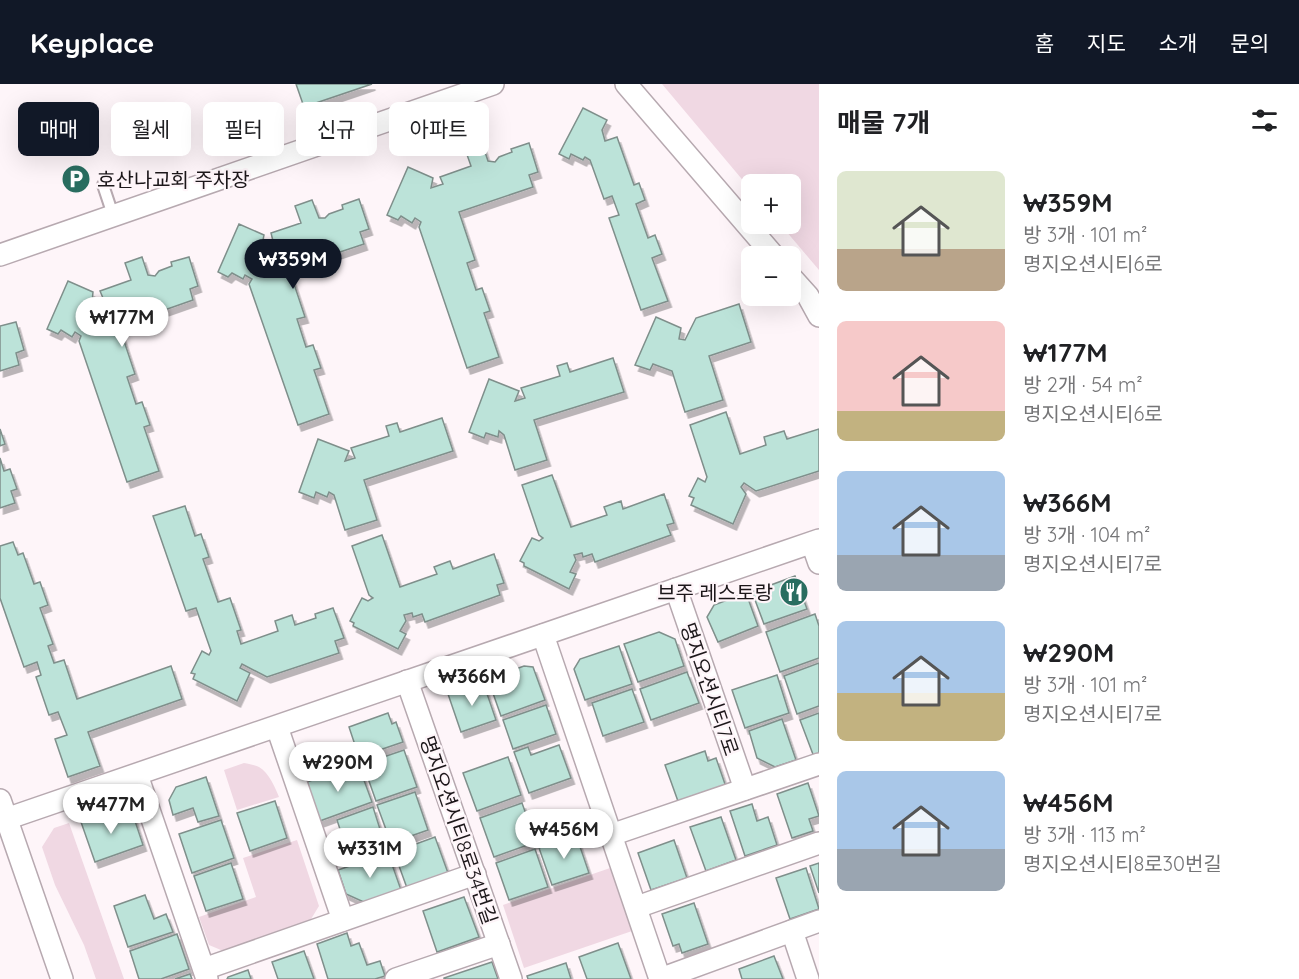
<!DOCTYPE html>
<html lang="ko">
<meta charset="utf-8">
<style>
body{margin:0;font-family:Quicksand,"Noto Sans KR",sans-serif;background:#f6f6f6;color:#202124;height:100vh;display:flex;flex-direction:column;font-size:22px;white-space:nowrap}
*{box-sizing:border-box;margin:0}
p{font-size:20px;color:#757577}
.icon{flex:none;width:33px;height:33px;fill:none;stroke:currentColor;stroke-width:2;stroke-linecap:round;stroke-linejoin:round}
.map{position:relative;flex:1;overflow:hidden}
.sheet{display:flex;flex-direction:column;background:#fff;width:480px}
.sheet>*{flex:none}
.banner{position:absolute;left:18px;top:18px;width:570px;height:54px;display:flex;gap:12px}
.tools{position:absolute;left:741px;top:90px;display:grid;gap:12px}
.tools a{display:grid;place-items:center;width:60px;height:60px;border-radius:9px;background:#fff;box-shadow:0 6px 24px #0002;font-size:30px}
.price{position:absolute;translate:-50% -51px;padding:0 14px;border-radius:21px;background:#fff;color:#222;font-size:20px;line-height:39px;filter:drop-shadow(0 2px 3px #0008)}
.price::after{content:'';position:absolute;left:50%;top:36px;width:18px;height:14px;margin-left:-9px;background:inherit;clip-path:polygon(0 0,100% 0,50% 100%)}
.price.active{background:#111827;color:#fff}
ul{padding:0;list-style:none}
li{display:flex;align-items:center;gap:18px;height:150px;padding:0 18px}
li span{display:grid;place-items:center;flex:none;width:168px;height:120px;border-radius:9px;color:#555}
li>.icon{margin-inline-start:auto}
span .icon{width:72px;height:72px;fill:#fffc;stroke-width:1}
li b{font-size:26px}
h2{display:flex;justify-content:space-between;align-items:center;height:72px;padding:0 18px;font-size:26px}
.chip{padding:0 21px;border-radius:9px;background:#fff;box-shadow:0 6px 24px #0002;font-size:21px;line-height:54px}
.chip.active{background:#111827;color:#fff}
header{display:flex;align-items:center;gap:36px;box-sizing:border-box;height:84px;padding:0 30px;background:#111827;color:#fff}
header strong{font-size:28px}
nav{display:flex;gap:33px;margin-inline-start:auto;font-size:21px}
main{display:flex;flex:1;min-height:0}
.map>svg:first-child{display:block}
.green{fill:#f0d8e3}
.building{fill:#bce3d9;stroke:#7f8f8b;stroke-width:1.5;filter:url(#shadow)}
.lines{fill:none;stroke-linecap:round;stroke-linejoin:round}
.service-casing{stroke:#b7a9b0;stroke-width:14}
.minor-casing{stroke:#b7a9b0;stroke-width:24}
.service{stroke:#fff;stroke-width:10}
.minor{stroke:#fff;stroke-width:21}
.labels{text-anchor:middle;dominant-baseline:central;stroke-width:4.5;stroke-linejoin:round;paint-order:stroke}
.poi-label{font-size:20px;fill:#1c171a;stroke:#fef5f9;text-anchor:start}
.street-label{font-size:20px;fill:#1c171a;stroke:#fef5f9}
</style>
<header>
<strong>Keyplace</strong>
<nav><a>홈</a><a>지도</a><a>소개</a><a>문의</a></nav>
</header>
<main>
<div class="map">
<svg width="819" height="895" viewBox="0 0 819 895">
<defs>
<filter id="shadow"><feDropShadow dx="3.5" dy="6" stdDeviation="0" flood-color="#0004"/></filter>
</defs>
<rect width="100%" height="100%" fill="#fef5f9"/>
<!-- green -->
<g class="green">
<polygon points="662,0 819,0 819,186 780,140 790,140 790,100 752,100 751,106"/>
<path d="M244 679C249 680 255 681 259 683 269 689 275 703 279 713L237 726 224 686Z"/>
<polygon points="69,739 124,895 96,895 84,861 55,801 42,763 54,744"/>
<polygon points="297,756 319,822 308,840 228,869 209,861 199,833 256,813 243,774"/>
<polygon points="613,783 635,846 524,884 503,821"/>
</g>
<!-- building -->
<g class="building">
<polygon points="296,0 372,0 304,23"/>
<polygon points="583,24 607,36 602,46 605,57 617,53 634,101 639,99 645,116 636,120 648,154 655,151 662,170 652,174 668,217 641,226 609,134 619,131 612,112 604,115 590,76 585,73 583,76 571,70 569,75 559,70"/>
<polygon points="482,59 488,77 495,78 499,73 512,68 511,65 529,59 538,88 529,91 533,103 459,128 475,176 467,179 476,206 482,204 490,227 484,229 499,273 467,284 419,143 421,138 415,134 412,139 401,132 398,136 387,131 408,83 433,94 431,104 443,100 440,93 471,82 465,65"/>
<polygon points="359,115 369,145 360,148 364,160 289,185 305,233 297,235 306,263 313,261 321,284 314,286 329,330 298,341 249,200 252,195 245,191 243,195 232,189 228,193 218,188 239,140 264,151 262,161 273,157 271,149 301,139 295,122 312,116 319,134 325,134 329,130 343,125 342,121"/>
<polygon points="142,173 148,191 155,192 159,187 172,182 171,178 189,173 198,202 190,205 193,216 119,242 135,290 127,293 136,320 142,318 150,341 144,343 159,387 127,398 79,257 81,252 75,248 72,253 61,246 58,250 47,245 68,197 93,208 92,218 103,214 100,207 131,196 125,179"/>
<polygon points="739,220 751,258 709,272 723,316 685,328 672,287 653,280 650,286 635,281 656,233 681,244 679,255 685,256 696,234"/>
<polygon points="16,238 24,266 16,269 19,281 0,287 0,242"/>
<polygon points="613,274 624,308 534,336 547,376 515,386 504,351 499,347 498,353 486,349 484,354 469,348 489,295 519,307 515,317 525,314 521,304 560,292 557,282 567,279 570,288"/>
<polygon points="726,328 740,370 766,361 764,353 784,347 787,355 819,345 819,387 756,407 744,399 741,403 746,410 733,440 691,421 694,414 689,412 698,394 705,398 707,393 690,341"/>
<polygon points="442,334 453,367 364,396 377,436 345,446 334,411 329,408 327,413 316,408 314,414 299,408 318,355 349,367 345,377 355,374 351,364 389,352 386,342 397,339 400,348"/>
<polygon points="0,345 5,360 0,362"/>
<polygon points="0,374 4,387 10,385 17,405 11,407 15,419 0,424"/>
<polygon points="552,391 571,443 607,431 604,423 621,417 623,425 664,410 674,439 667,441 671,451 595,478 592,470 583,473 582,469 574,471 576,476 570,488 576,490 569,505 524,482 524,479 520,477 532,454 539,457 543,454 539,451 522,401"/>
<polygon points="185,422 195,452 201,450 209,473 203,475 218,518 230,514 241,546 237,547 241,560 278,547 275,537 292,531 295,541 316,534 315,530 333,524 344,554 335,557 339,569 267,593 242,580 240,584 250,589 237,617 193,595 195,590 191,589 202,567 209,571 211,567 196,524 186,527 153,432"/>
<polygon points="382,451 400,503 437,490 434,483 450,477 453,485 494,470 504,499 497,501 500,511 425,538 422,530 413,533 412,529 404,531 406,537 400,547 406,550 398,565 353,542 354,539 350,537 362,514 368,517 373,514 369,511 352,462"/>
<polygon points="13,458 18,471 23,469 34,500 40,498 48,521 40,524 53,560 48,562 54,579 64,576 77,615 171,582 182,615 88,648 100,682 68,693 55,655 67,651 58,628 49,631 36,593 41,591 37,578 24,583 0,514 0,462"/>
<polygon points="795,492 807,525 764,540 752,508"/>
<polygon points="746,509 758,542 718,558 707,533 714,521"/>
<polygon points="815,530 819,542 819,574 780,588 766,548"/>
<polygon points="659,548 675,555 684,582 638,598 624,560"/>
<polygon points="619,562 632,600 585,616 574,585 580,575"/>
<polygon points="819,579 819,622 797,630 784,592"/>
<polygon points="524,582 533,583 545,616 501,632 488,595"/>
<polygon points="687,588 699,619 651,636 640,605"/>
<polygon points="777,591 789,629 745,644 732,606"/>
<polygon points="483,598 496,636 461,648 448,610"/>
<polygon points="632,605 644,638 603,652 592,619"/>
<polygon points="546,621 556,650 513,665 503,636"/>
<polygon points="388,629 392,640 396,638 403,658 359,673 349,643"/>
<polygon points="819,629 819,671 814,673 800,636"/>
<polygon points="782,635 796,676 775,683 757,674 749,647"/>
<polygon points="559,661 571,694 529,709 514,668 528,663 531,671"/>
<polygon points="404,666 417,703 376,717 363,680"/>
<polygon points="705,667 708,677 716,674 726,703 679,720 665,681"/>
<polygon points="508,673 521,711 477,727 463,689"/>
<polygon points="358,680 372,718 317,738 304,699"/>
<polygon points="206,693 219,732 198,738 193,724 173,731 169,716 176,703"/>
<polygon points="808,699 819,732 809,735 813,747 792,754 777,710"/>
<polygon points="415,708 428,746 391,759 377,721"/>
<polygon points="275,717 287,754 250,767 237,729"/>
<polygon points="522,719 536,758 494,773 480,734"/>
<polygon points="752,720 757,737 768,733 777,761 745,772 730,727"/>
<polygon points="373,723 385,761 349,773 337,736"/>
<polygon points="114,727 117,736 133,731 143,761 95,778 81,738"/>
<polygon points="721,733 736,776 706,787 690,743"/>
<polygon points="221,736 234,774 192,789 179,750"/>
<polygon points="576,751 589,789 552,801 539,764"/>
<polygon points="435,753 448,789 407,804 394,768"/>
<polygon points="674,756 687,794 651,806 638,769"/>
<polygon points="535,765 548,803 509,816 496,779"/>
<polygon points="388,769 401,806 366,819 346,810 338,786"/>
<polygon points="231,779 243,815 206,827 194,792"/>
<polygon points="819,779 819,809 810,782"/>
<polygon points="806,784 819,825 790,835 776,794"/>
<polygon points="145,811 154,835 166,830 173,848 128,863 114,822"/>
<polygon points="464,813 479,853 437,868 423,827"/>
<polygon points="694,819 708,860 682,869 679,860 673,862 662,830"/>
<polygon points="347,849 351,862 359,859 367,881 380,877 385,892 375,895 328,895 317,860"/>
<polygon points="177,850 189,885 161,895 139,895 130,867"/>
<polygon points="618,859 631,895 587,895 579,873"/>
<polygon points="304,867 314,895 278,895 272,878"/>
<polygon points="774,872 783,895 742,895 739,885"/>
<polygon points="492,878 498,895 444,895 444,894"/>
<polygon points="566,879 571,895 528,895 527,892"/>
<polygon points="248,886 251,895 227,895 228,893"/>
<polygon points="190,890 192,895 175,895"/>
</g>
<g class="lines">
<!-- service casing -->
<g class="service-casing">
<polyline id="service" points="103,101 113,131"/>
</g>
<!-- minor casing -->
<g class="minor-casing">
<g id="minor">
<polyline points="626,0 774,172"/>
<polyline points="0,171 493,0"/>
<polyline points="790,192 808,212 819,232"/>
<polyline points="812,459 819,479"/>
<polyline points="676,505 745,705"/>
<polyline points="543,551 660,895"/>
<polyline points="407,597 511,895"/>
<polyline points="277,643 343,836"/>
<polyline points="137,691 207,895"/>
<polyline points="0,716 62,895"/>
<polyline points="6,735 819,456"/>
<polyline points="611,751 819,680"/>
<polyline points="637,823 819,759"/>
<polyline points="792,847 808,895"/>
<polyline points="204,885 475,790"/>
<polyline points="396,895 499,860"/>
<polyline points="660,895 819,837"/>
</g>
</g>
<!-- service -->
<use href="#service" class="service"/>
<!-- minor -->
<use href="#minor" class="minor"/>
</g>
<!-- icons -->
<defs>
<g id="parking-disc" transform="scale(1.5)"><circle r="9.5" fill="#296d60" stroke="#fef5f9"/><path d="M-3.5-5.5H1a3.5 3.5 0 0 1 0 7H-1V5.5H-3.5ZM-1-3.4V-.6H.8a1.4 1.4 0 0 0 0-2.8Z" fill="#fff"/></g>
<g id="restaurant-disc" transform="scale(1.5)"><circle r="9.5" fill="#296d60" stroke="#fef5f9"/><path d="M-5-6h1v4h1v-4h1v4h1v-4h1v5L-1.5 .5V6h-2V.5L-5-1ZM5-6V6H3V1.5H1.5Q1.5-4 5-6Z" fill="#fff"/></g>
</defs>
<g fill-rule="evenodd">
<use href="#parking-disc" x="76" y="95"/>
<use href="#restaurant-disc" x="794" y="508"/>
</g>
<g class="labels">
<!-- poi labels -->
<g class="poi-label">
<text x="97" y="95">호산나교회 주차장</text>
<text x="773" y="508" text-anchor="end">브주 레스토랑</text>
</g>
<!-- street labels -->
<g class="street-label">
<text transform="translate(710 605) rotate(71)">명지오션시티7로</text>
<text transform="translate(459 746) rotate(71)">명지오션시티8로34번길</text>
</g>
</g>
</svg>
<div class="tools">
<a>+</a>
<a>−</a>
</div>
<b class="price active" style="left:293px;top:206px">₩359M</b>
<b class="price" style="left:122px;top:264px">₩177M</b>
<b class="price" style="left:472px;top:623px">₩366M</b>
<b class="price" style="left:338px;top:709px">₩290M</b>
<b class="price" style="left:111px;top:751px">₩477M</b>
<b class="price" style="left:564px;top:776px">₩456M</b>
<b class="price" style="left:370px;top:795px">₩331M</b>
<div class="banner">
<a class="chip active">매매</a>
<a class="chip">월세</a>
<a class="chip">필터</a>
<a class="chip">신규</a>
<a class="chip">아파트</a>
</div>
</div>
<section class="sheet">
<h2>매물 7개<svg class="icon" aria-label="filters" viewBox="0 0 24 24"><path d="M4 7h16M4 17h16"/><circle cx="9" cy="7" r="2"/><circle cx="15" cy="17" r="2"/></svg></h2>
<ul>
<li><span style="background:linear-gradient(#dfe7d0 65%,#b9a48a 0)"><svg class="icon" aria-label="home" viewBox="0 0 24 24"><path d="M3 11l9-7 9 7M6 9v11h12V9"/></svg></span><div><b>₩359M</b><p>방 3개 · 101 m²</p><p>명지오션시티6로</p></div></li>
<li><span style="background:linear-gradient(#f6c9c9 75%,#c2b280 0)"><svg class="icon" aria-label="home" viewBox="0 0 24 24"><path d="M3 11l9-7 9 7M6 9v11h12V9"/></svg></span><div><b>₩177M</b><p>방 2개 · 54 m²</p><p>명지오션시티6로</p></div></li>
<li><span style="background:linear-gradient(#a9c7e8 70%,#9aa5b1 0)"><svg class="icon" aria-label="home" viewBox="0 0 24 24"><path d="M3 11l9-7 9 7M6 9v11h12V9"/></svg></span><div><b>₩366M</b><p>방 3개 · 104 m²</p><p>명지오션시티7로</p></div></li>
<li><span style="background:linear-gradient(#a9c7e8 60%,#c2b280 0)"><svg class="icon" aria-label="home" viewBox="0 0 24 24"><path d="M3 11l9-7 9 7M6 9v11h12V9"/></svg></span><div><b>₩290M</b><p>방 3개 · 101 m²</p><p>명지오션시티7로</p></div></li>
<li><span style="background:linear-gradient(#a9c7e8 65%,#9aa5b1 0)"><svg class="icon" aria-label="home" viewBox="0 0 24 24"><path d="M3 11l9-7 9 7M6 9v11h12V9"/></svg></span><div><b>₩456M</b><p>방 3개 · 113 m²</p><p>명지오션시티8로30번길</p></div></li>
</ul>
</section>
</main>
